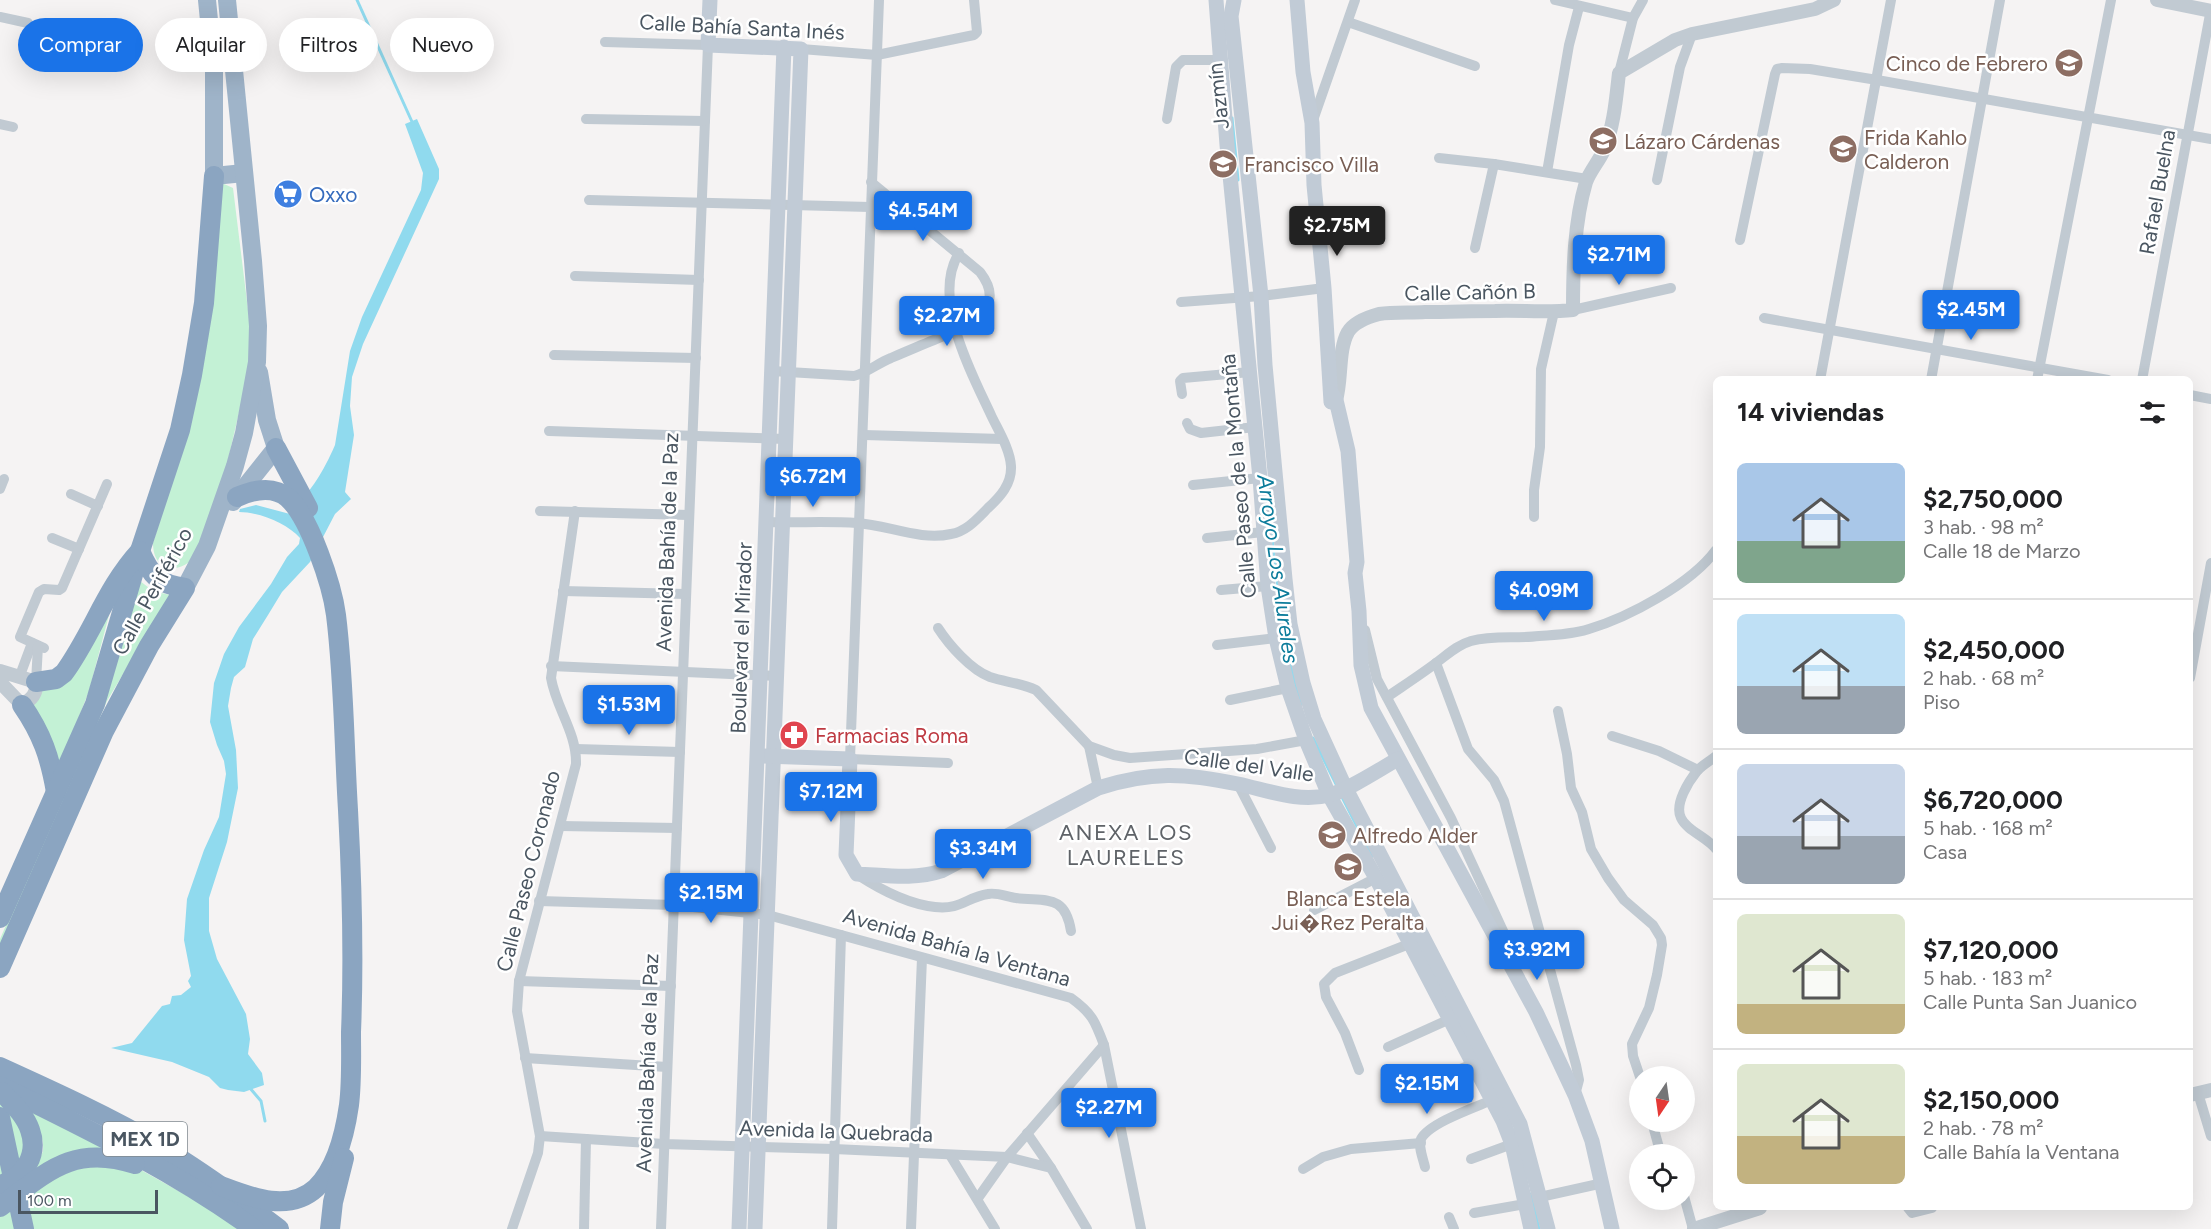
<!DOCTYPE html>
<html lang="es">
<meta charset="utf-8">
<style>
body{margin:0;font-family:Figtree,sans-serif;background:#f6f6f6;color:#202124;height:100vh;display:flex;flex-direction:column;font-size:22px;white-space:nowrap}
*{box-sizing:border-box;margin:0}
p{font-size:20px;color:#757577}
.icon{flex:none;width:33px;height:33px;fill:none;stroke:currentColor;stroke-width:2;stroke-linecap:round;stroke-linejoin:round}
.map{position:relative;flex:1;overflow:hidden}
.panel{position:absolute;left:1713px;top:376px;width:480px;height:834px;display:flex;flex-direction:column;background:#fff;border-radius:9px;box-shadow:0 6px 24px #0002}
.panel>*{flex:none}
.top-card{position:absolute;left:18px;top:18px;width:570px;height:54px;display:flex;gap:12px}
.needle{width:39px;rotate:193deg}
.buttons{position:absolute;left:1629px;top:1066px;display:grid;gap:12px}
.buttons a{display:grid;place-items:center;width:66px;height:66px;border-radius:50%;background:#fff;box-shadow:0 6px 24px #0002;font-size:30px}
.scale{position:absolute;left:18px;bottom:15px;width:140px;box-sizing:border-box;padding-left:6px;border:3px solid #4a5661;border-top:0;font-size:16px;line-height:21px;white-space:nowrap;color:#4a5661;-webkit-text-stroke:4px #fff;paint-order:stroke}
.price{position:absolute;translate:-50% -51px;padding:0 14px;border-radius:6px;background:#1a73e8;color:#fff;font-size:20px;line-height:39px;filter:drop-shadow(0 2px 3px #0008)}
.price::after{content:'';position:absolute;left:50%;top:36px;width:18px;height:14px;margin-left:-9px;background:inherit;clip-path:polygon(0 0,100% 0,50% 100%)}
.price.current{background:#222;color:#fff}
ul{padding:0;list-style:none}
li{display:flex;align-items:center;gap:18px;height:150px;padding:0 24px}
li+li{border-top:2px solid #e0e0e0}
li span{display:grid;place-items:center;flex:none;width:168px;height:120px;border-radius:9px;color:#555}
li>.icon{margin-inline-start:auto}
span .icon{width:72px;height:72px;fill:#fffc;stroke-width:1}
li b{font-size:26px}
h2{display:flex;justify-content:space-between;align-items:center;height:72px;padding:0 24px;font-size:26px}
.tag{padding:0 21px;border-radius:27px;background:#fff;box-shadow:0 6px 24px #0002;font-size:21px;line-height:54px}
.tag.current{background:#1a73e8;color:#fff}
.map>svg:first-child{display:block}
.green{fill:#c3f1d5}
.water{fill:#90daee}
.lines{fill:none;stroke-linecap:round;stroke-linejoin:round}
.stream{stroke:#90daee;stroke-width:3}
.minor{stroke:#c1cad2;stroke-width:10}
.tertiary{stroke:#c1cad2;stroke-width:14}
.secondary{stroke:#c1cbd6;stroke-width:15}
.trunk{stroke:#9fb4c9;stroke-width:18}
.motorway{stroke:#8ba5c1;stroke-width:20}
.labels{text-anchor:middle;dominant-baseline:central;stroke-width:5;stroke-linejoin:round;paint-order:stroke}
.shield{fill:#fff;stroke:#808990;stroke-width:1.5}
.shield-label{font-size:20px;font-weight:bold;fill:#4a5661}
.street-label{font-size:21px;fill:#4a5661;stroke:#fff}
.education-label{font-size:21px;fill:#785e54;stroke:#fff;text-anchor:start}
.shop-label{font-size:21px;fill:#366cbe;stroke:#fff;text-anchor:start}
.health-label{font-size:21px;fill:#be3a42;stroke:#fff;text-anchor:start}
.water-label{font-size:22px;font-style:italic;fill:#0c7c9b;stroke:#fff}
.neighbourhood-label{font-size:22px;letter-spacing:1.5px;fill:#5f6368;stroke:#fff}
</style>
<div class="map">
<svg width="2211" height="1229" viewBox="0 0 2211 1229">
<rect width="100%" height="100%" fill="#f5f3f3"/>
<!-- green -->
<g class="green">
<path d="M224 184 233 188 252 342 243 395 228 460 221 487 193 559C174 576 153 569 153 543L190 424 220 186Z"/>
<polygon points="140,581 153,591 170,595 107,701 0,946 0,939 110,686"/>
<polygon points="114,596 89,691 58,770 31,703"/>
<polygon points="0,1097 21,1119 25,1147 18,1165 0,1177"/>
<path d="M28 1106 109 1150 0 1198V1193C11 1183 41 1164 43 1150 45 1136 33 1118 28 1106Z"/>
<polygon points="90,1158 141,1170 218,1213 238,1229 0,1229 0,1216 62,1168"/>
</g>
<!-- water -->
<path class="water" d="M417 119 439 169V179L363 344 352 377 350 406 354 435 345 492 351 499 335 514 310 562 282 592 268 615 253 639 245 667 234 677 231 688 228 706 236 750 238 788 227 842 209 898V931L217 959 246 1014 250 1039 248 1054 262 1073 264 1085 244 1092 228 1090 220 1088 209 1077 172 1062 111 1048 132 1043 162 1006 170 1004 172 996 181 995 191 987 188 981 191 976 184 940 187 899 204 850 219 817 226 774 224 761 217 745 210 722 214 683 224 654 239 627 271 584 287 557 299 544 300 538C287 523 259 512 239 512L240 509 256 505 290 514C311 490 322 475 335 445L350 351 362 317 421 190 423 173 405 124Z"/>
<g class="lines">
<!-- stream -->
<g class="stream">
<polyline points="357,0 413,124"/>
<polyline points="1232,118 1238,180"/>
<path d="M1271 530C1278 590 1284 647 1301 704"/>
<polyline points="1313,738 1337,786"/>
<polyline points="1341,795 1372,856"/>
<polyline points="249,1087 261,1101 265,1121"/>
<polyline points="1531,1194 1539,1229"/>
</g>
<!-- minor -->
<g class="minor">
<polyline points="879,0 850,759 948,763"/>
<polyline points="1555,0 1633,18"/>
<polyline points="0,17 28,23"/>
<polyline points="1348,22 1475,66"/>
<polyline points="605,42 708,45 661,1229"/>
<polyline points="801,49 877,55 974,35 977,32 974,0"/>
<polyline points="1619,73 1633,18 1643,0"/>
<polyline points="586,119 705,121"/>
<polyline points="1167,119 1176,67 1183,60 1219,60"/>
<polyline points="1312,123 1355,0"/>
<polyline points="0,124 13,127"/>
<polyline points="1439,158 1494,164 1587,179"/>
<polyline points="1547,172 1569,45 1579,7"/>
<polyline points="1657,180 1680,67 1692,34"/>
<polyline points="589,200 870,207"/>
<polyline points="1740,240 1775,74 1777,69 1782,68 1810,69 1877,80 2211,139"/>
<polyline points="1475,248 1494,164"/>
<polyline points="575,276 699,280"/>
<polyline points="1181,302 1261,296 1324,288"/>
<polyline points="1573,310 1671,288"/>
<polyline points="1764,318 2108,380"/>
<polyline points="554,355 696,358"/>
<path d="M772 371 854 376C867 373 878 363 891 358 905 352 919 346 934 340 963 328 1010 311 980 272L871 182"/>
<polyline points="1820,380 1891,0"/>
<polyline points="1931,380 2000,0"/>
<polyline points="2037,380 2111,0"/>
<polyline points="2142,380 2211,9"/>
<polyline points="1182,394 1180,381 1183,378 1250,372"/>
<polyline points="2190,395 2211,399"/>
<polyline points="1187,423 1190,429 1201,433 1255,427"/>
<polyline points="549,431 786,439"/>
<polyline points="864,435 1002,439"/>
<polyline points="1193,485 1260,478"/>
<polyline points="0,489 4,479"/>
<polyline points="71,494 98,506"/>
<polyline points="540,511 689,515"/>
<polyline points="1534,517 1534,490 1540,447 1541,369 1554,312"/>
<path d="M766 522C796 523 827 521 857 523 888 525 920 541 951 534 967 531 977 519 988 508 1000 497 1012 484 1011 466 1010 449 998 430 991 415 971 372 931 298 959 253"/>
<polyline points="52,538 79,549"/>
<polyline points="1207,538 1263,532"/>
<polyline points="1221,590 1268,586"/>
<polyline points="563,591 686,594"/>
<path d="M938 628C949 645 971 670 990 677 1005 682 1021 683 1036 690L1089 746 1114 755 1130 758 1257 749 1306 740"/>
<polyline points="1365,630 1377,679 1451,818 1510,946 1514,962"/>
<polyline points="1217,645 1276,638"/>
<polyline points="44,648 20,637 39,592 44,589 59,590 62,588 107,484"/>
<polyline points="1436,663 1468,749 1494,780 1504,801 1576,1065 1579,1080 1575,1095"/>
<polyline points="551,666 777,676"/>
<polyline points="19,678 32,643"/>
<polyline points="2190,678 2211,563"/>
<polyline points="36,682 38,646"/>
<path d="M1387 697C1403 686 1420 675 1436 663 1447 655 1457 645 1471 641 1493 635 1516 639 1539 636 1556 635 1573 634 1589 629 1629 617 1691 584 1716 550"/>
<polyline points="1230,700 1288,688"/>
<polyline points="1558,711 1567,754 1571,788 1582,812 1591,849 1608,878 1624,900 1653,925 1661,938 1662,945 1657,975 1649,1008 1632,1044 1633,1056 1640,1077"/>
<polyline points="1612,736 1659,751 1698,770"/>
<polyline points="1089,746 1098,788"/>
<polyline points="576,749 680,752"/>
<path d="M1716 756C1710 761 1702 765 1697 771 1689 781 1674 804 1681 818 1687 831 1707 837 1716 849"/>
<polyline points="1238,784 1271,848"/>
<polyline points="561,826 677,828"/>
<path d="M858 875C881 890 907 904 935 907 961 910 967 897 988 894 997 892 1007 897 1016 898 1045 902 1065 893 1071 931"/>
<path d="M539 901 674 905 768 915 1071 998C1092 1013 1095 1021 1104 1045L1141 1229"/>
<polyline points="1314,910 1376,878"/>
<polyline points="519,981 671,986"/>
<polyline points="1388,1047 1450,1019"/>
<polyline points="525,1058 667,1067"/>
<polyline points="1359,1070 1345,1033 1326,997 1324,984 1335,973 1409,944"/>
<polyline points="1414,1088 1473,1064"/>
<polyline points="2198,1093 2211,1136"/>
<polyline points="1652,1122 1661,1155"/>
<polyline points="1027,1133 1051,1168 1087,1229"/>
<polyline points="540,1136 664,1144 834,1149 1007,1157 1051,1168"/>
<polyline points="950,1155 995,1229"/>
<polyline points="1471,1159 1512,1144"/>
<path d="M1425 1167C1423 1158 1418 1147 1421 1139 1429 1123 1476 1107 1492 1100"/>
<polyline points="1303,1169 1323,1157 1351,1149 1421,1143"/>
<polyline points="1684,1196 1693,1229"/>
<polyline points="1540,1197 1603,1183"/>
<polyline points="978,1198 1007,1157 1104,1045"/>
<polyline points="1908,1208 1912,1213 1932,1208"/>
<polyline points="1474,1213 1525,1204"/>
<polyline points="1449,1217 1454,1229"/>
<path d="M512 1229 538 1153 540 1136 517 1011 519 981 576 764C577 733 556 708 551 678L575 511"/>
<polyline points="584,1229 586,1139"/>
<polyline points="832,1229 841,935"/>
<polyline points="911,1229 922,958"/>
</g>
<!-- tertiary -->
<g class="tertiary">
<polyline points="2157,0 2211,11"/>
<path d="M1331 402 1336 400C1342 380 1338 350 1348 332 1354 322 1368 317 1379 314 1394 312 1411 313 1425 312 1449 312 1472 311 1495 311 1521 310 1547 313 1573 310 1573 269 1574 223 1586 182 1590 171 1599 161 1604 150 1614 126 1616 99 1619 73L1675 40 1692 34 1815 9 1834 0"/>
<path d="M0 671 36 682C37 694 32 699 22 705L0 682"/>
<polyline points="2190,1095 2211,1090"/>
<polyline points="1694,1229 1760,1208"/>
</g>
<!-- secondary -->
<g class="secondary">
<polyline points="710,0 708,45 801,49 755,1229"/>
<polyline points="1216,0 1227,145 1260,478 1268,586 1276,638 1288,688 1306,740 1329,795 1376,878 1503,1121 1512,1144 1531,1229"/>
<polyline points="1234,0 1231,16 1261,296 1265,365 1285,579 1290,624 1303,683 1314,719 1345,787 1520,1124 1548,1229"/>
<polyline points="1297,0 1303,72 1312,123 1314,185 1324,288 1331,402"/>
<polyline points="1331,393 1336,400 1348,451 1357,562 1355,573 1359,611 1361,665 1371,708 1536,1012 1575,1095 1592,1141 1612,1229"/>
<path d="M764 756 850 759 846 855 857 874C884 875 915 880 941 871L1098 788C1151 771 1185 773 1238 784 1267 790 1299 803 1329 795 1347 791 1380 769 1398 759"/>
<polyline points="739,1229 784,47"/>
</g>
<!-- trunk -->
<g class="trunk">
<polyline points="207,0 214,71 214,176 244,173"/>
<polyline points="233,502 276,448 267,420 259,372"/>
<polyline points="185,588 207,546 235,466 244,433 257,362 258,326 253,261 227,0"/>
</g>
<!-- motorway -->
<g class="motorway">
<polyline points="276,448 308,508"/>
<path d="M22 705C42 734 50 757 56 792"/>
<polyline points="0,918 95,704 140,551 180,430 192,375 204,303 214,176"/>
<path d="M0 968 104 731 149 646 185 588C158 584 151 576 140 551 106 588 93 633 64 673L56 679 36 682"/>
<path d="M0 1067C55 1092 110 1117 161 1147 203 1172 241 1200 279 1229"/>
<path d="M0 1086C87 1129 175 1171 254 1229"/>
<polyline points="0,1117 24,1229"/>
<path d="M0 1185C24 1178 39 1155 30 1130 25 1115 12 1103 2 1092"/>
<path d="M221 1186C250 1197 289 1213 316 1188 337 1168 345 1133 349 1105 352 1081 351 1056 351 1032 354 958 352 884 348 810 344 745 344 679 336 615 332 585 310 518 288 498 273 485 253 490 237 497"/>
<path d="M0 1207C47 1172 73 1144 135 1164"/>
<polyline points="330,1229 333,1202 344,1158"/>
</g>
</g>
<!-- icons -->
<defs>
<g id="school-disc" transform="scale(1.5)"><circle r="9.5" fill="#8d6e63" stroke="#fff"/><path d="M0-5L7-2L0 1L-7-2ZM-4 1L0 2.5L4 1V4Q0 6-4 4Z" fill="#fff"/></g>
<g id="supermarket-disc" transform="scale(1.5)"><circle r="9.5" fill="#3f7fe0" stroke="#fff"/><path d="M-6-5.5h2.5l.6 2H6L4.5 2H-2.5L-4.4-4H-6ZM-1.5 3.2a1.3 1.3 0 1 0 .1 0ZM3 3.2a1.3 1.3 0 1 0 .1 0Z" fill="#fff"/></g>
<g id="pharmacy-disc" transform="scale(1.5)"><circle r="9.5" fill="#e0444e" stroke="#fff"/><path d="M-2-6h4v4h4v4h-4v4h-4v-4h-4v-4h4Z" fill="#fff"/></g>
</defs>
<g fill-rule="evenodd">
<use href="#school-disc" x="2069" y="63"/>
<use href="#school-disc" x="1603" y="141"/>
<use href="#school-disc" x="1843" y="149"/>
<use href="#school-disc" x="1223" y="164"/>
<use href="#supermarket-disc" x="288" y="194"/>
<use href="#pharmacy-disc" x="794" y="735"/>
<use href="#school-disc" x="1332" y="835"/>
<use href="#school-disc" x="1348" y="867"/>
</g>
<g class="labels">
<!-- shield labels -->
<rect class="shield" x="103" y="1122" width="84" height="34" rx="4.5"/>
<g class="shield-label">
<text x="145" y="1139">MEX 1D</text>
</g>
<!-- street labels -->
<g class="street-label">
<text transform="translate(742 27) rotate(3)">Calle Bahía Santa Inés</text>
<text transform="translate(1218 96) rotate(-96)">Jazmín</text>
<text transform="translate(2157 192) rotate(-80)">Rafael Buelna</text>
<text transform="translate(1470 292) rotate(-1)">Calle Cañón B</text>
<text transform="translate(1238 476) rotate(-95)">Calle Paseo de la Montaña</text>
<text transform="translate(667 542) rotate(-88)">Avenida Bahía de la Paz</text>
<text transform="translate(152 591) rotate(-61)">Calle Periférico</text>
<text transform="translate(741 638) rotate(-88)">Boulevard el Mirador</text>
<text transform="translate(1249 765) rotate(8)">Calle del Valle</text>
<text transform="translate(528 871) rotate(-76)">Calle Paseo Coronado</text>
<text transform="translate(957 947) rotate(16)">Avenida Bahía la Ventana</text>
<text transform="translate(647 1063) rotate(-88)">Avenida Bahía de la Paz</text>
<text transform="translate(836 1131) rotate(2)">Avenida la Quebrada</text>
</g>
<!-- education labels -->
<g class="education-label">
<text x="2048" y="63" text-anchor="end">Cinco de Febrero</text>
<text x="1864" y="137">Frida Kahlo<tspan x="1864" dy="24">Calderon</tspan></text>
<text x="1624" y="141">Lázaro Cárdenas</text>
<text x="1244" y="164">Francisco Villa</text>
<text x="1353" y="835">Alfredo Alder</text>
<text x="1348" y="898" text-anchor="middle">Blanca Estela<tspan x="1348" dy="24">Jui�Rez Peralta</tspan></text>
</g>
<!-- shop labels -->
<g class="shop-label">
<text x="309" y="194">Oxxo</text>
</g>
<!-- health labels -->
<g class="health-label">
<text x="815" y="735">Farmacias Roma</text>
</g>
<!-- water labels -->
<g class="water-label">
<text transform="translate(1278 569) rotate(82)">Arroyo Los Alureles</text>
</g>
<!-- neighbourhood labels -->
<g class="neighbourhood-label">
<text x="1126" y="832">ANEXA LOS<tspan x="1126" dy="25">LAURELES</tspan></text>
</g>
</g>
</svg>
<div class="buttons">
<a><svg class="needle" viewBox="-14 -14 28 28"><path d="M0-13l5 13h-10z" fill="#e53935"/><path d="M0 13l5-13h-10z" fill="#757577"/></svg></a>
<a><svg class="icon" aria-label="locate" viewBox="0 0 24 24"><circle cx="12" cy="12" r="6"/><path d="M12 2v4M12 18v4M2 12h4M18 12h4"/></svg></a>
</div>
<div class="scale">100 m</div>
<b class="price" style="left:923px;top:242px">$4.54M</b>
<b class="price current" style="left:1337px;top:257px">$2.75M</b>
<b class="price" style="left:1619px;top:286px">$2.71M</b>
<b class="price" style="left:1971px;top:341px">$2.45M</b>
<b class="price" style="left:947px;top:347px">$2.27M</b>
<b class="price" style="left:813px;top:508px">$6.72M</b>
<b class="price" style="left:1544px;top:622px">$4.09M</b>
<b class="price" style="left:629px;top:736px">$1.53M</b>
<b class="price" style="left:831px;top:823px">$7.12M</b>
<b class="price" style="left:983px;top:880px">$3.34M</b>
<b class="price" style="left:711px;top:924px">$2.15M</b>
<b class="price" style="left:1537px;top:981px">$3.92M</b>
<b class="price" style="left:1427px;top:1115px">$2.15M</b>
<b class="price" style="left:1109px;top:1139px">$2.27M</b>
<div class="top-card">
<a class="tag current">Comprar</a>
<a class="tag">Alquilar</a>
<a class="tag">Filtros</a>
<a class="tag">Nuevo</a>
</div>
<section class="panel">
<h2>14 viviendas<svg class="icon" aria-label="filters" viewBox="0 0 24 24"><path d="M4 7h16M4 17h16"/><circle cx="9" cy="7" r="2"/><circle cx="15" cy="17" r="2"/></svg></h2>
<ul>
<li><span style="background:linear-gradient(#a9c7e8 65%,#7fa58c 0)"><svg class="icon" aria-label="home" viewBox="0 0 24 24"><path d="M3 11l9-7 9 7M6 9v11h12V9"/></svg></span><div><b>$2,750,000</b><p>3 hab. · 98 m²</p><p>Calle 18 de Marzo</p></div></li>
<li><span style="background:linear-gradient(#bfe0f5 60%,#9aa5b1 0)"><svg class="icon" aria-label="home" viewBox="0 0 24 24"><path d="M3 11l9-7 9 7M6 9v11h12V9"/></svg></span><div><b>$2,450,000</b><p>2 hab. · 68 m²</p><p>Piso</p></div></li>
<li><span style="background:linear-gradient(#c9d6e8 60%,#9aa5b1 0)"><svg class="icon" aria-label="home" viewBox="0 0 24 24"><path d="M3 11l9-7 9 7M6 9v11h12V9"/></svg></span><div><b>$6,720,000</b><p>5 hab. · 168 m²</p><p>Casa</p></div></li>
<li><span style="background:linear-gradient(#dfe7d0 75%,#c2b280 0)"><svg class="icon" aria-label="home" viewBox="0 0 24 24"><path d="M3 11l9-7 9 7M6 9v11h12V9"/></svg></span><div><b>$7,120,000</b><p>5 hab. · 183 m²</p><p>Calle Punta San Juanico</p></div></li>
<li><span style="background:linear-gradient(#dfe7d0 60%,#c2b280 0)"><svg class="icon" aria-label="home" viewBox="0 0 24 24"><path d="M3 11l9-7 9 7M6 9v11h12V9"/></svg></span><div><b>$2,150,000</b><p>2 hab. · 78 m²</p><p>Calle Bahía la Ventana</p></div></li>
</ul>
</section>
</div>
